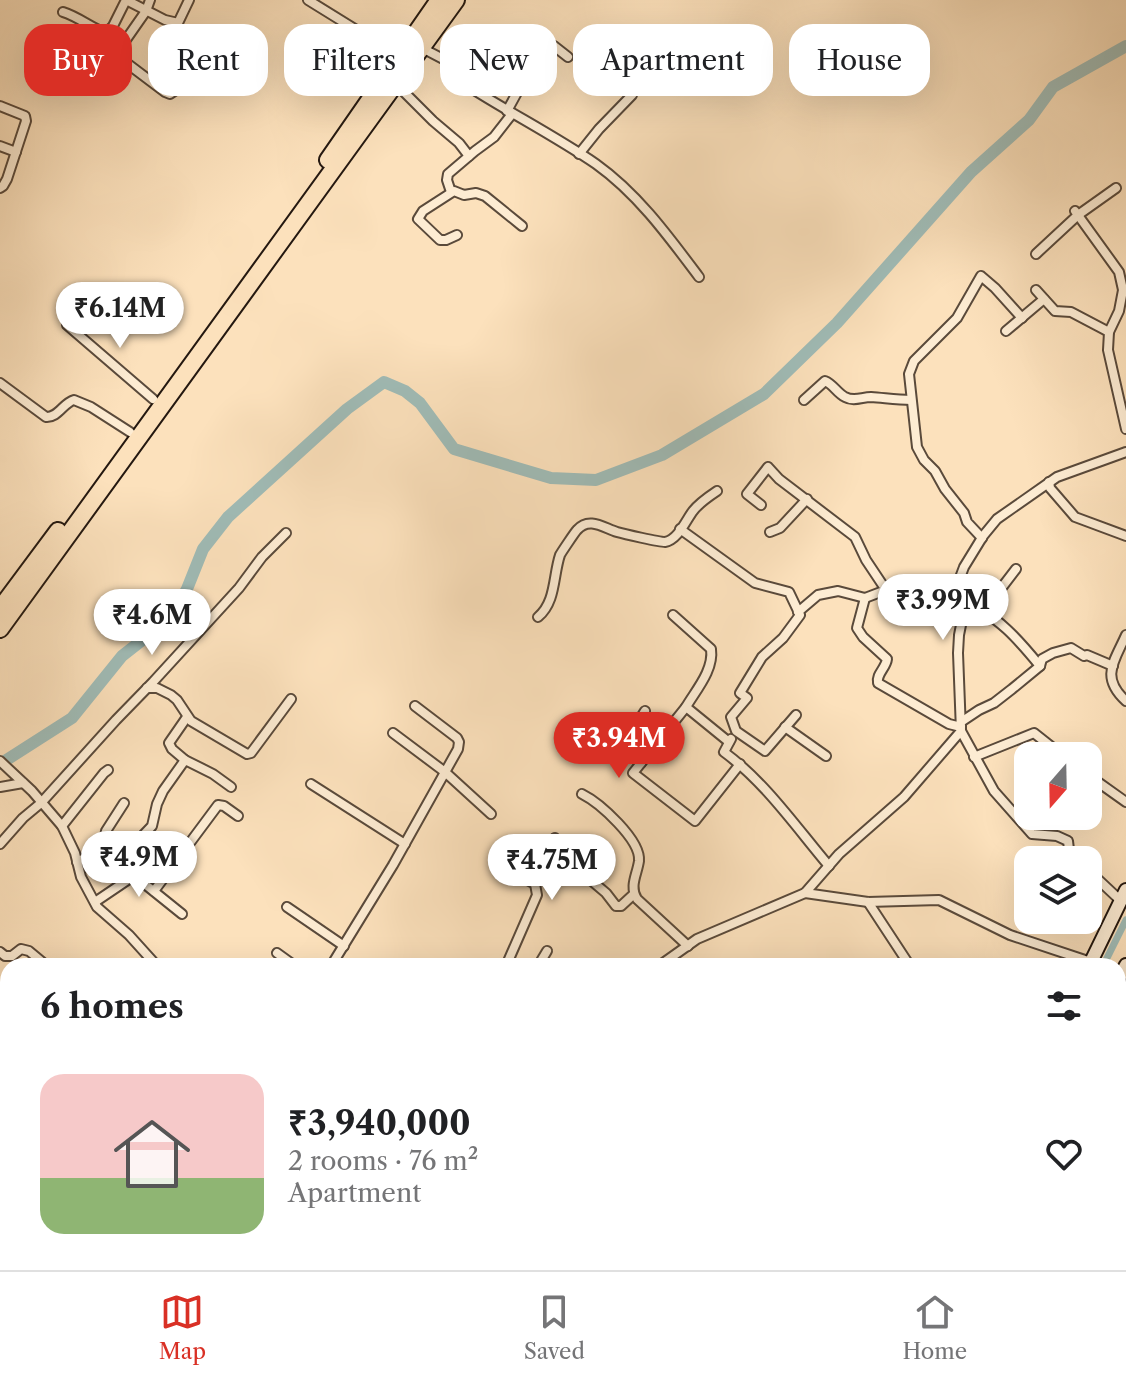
<!DOCTYPE html>
<meta charset="utf-8">
<style>
body{margin:0;font-family:"Libre Caslon Text",serif;background:#f6f6f6;color:#202124;height:100vh;display:flex;flex-direction:column;font-size:30px;white-space:nowrap}
*{box-sizing:border-box;margin:0}
p{font-size:26px;color:#757577}
.icon{flex:none;width:44px;height:44px;fill:none;stroke:currentColor;stroke-width:2;stroke-linecap:round;stroke-linejoin:round}
.map{position:relative;flex:1;overflow:hidden}
.drawer{position:absolute;left:0px;top:958px;width:1126px;height:312px;display:flex;flex-direction:column;background:#fff;border-radius:24px 24px 0 0;box-shadow:0 8px 32px #0002}
.drawer>*{flex:none}
.hud{position:absolute;left:24px;top:24px;width:1078px;height:72px;display:flex;gap:16px}
.needle{width:52px;rotate:200deg}
.controls{position:absolute;left:1014px;top:742px;display:grid;gap:16px}
.controls a{display:grid;place-items:center;width:88px;height:88px;border-radius:16px;background:#fff;box-shadow:0 8px 32px #0002;font-size:40px}
.price{position:absolute;translate:-50% -68px;padding:0 18px;border-radius:28px;background:#fff;color:#222;font-size:26px;line-height:52px;filter:drop-shadow(0 2px 4px #0008)}
.price::after{content:'';position:absolute;left:50%;top:48px;width:24px;height:18px;margin-left:-12px;background:inherit;clip-path:polygon(0 0,100% 0,50% 100%)}
.price.on{background:#d93025;color:#fff}
ul{padding:0;list-style:none}
li{display:flex;align-items:center;gap:24px;height:200px;padding:0 40px}
li span{display:grid;place-items:center;flex:none;width:224px;height:160px;border-radius:24px;color:#555}
li>.icon{margin-inline-start:auto}
span .icon{width:96px;height:96px;fill:#fffc;stroke-width:1}
li b{font-size:34px}
h2{display:flex;justify-content:space-between;align-items:center;height:96px;padding:0 40px;font-size:34px}
.chip{padding:0 28px;border-radius:24px;background:#fff;box-shadow:0 8px 32px #0002;font-size:28px;line-height:72px}
.chip.on{background:#d93025;color:#fff}
.tabs{display:flex;justify-content:space-around;align-items:center;height:112px;border-top:2px solid #e0e0e0;background:#fff;font-size:22px;color:#757577}
.tabs a{display:grid;justify-items:center;gap:4px}
.tabs .on{color:#d93025}
.map>svg:first-child{display:block}
.lines{fill:none;stroke-linecap:round;stroke-linejoin:round}
.canal{stroke:#a0bcb7;stroke-width:7}
.river{stroke:#a0bcb7;stroke-width:12}
.street-casing{stroke:#5a4a3b;stroke-width:12}
.secondary-casing{stroke:#241810;stroke-width:16}
.highway-casing{stroke:#241810;stroke-width:20}
.street{stroke:#fdecd3;stroke-width:8}
.secondary{stroke:#fdecd3;stroke-width:12}
.highway{stroke:#fce1bc;stroke-width:16}
</style>
<div class="map">
<svg width="1126" height="1270" viewBox="0 0 1126 1270">
<rect width="100%" height="100%" fill="#fce1bc"/>
<filter id="stains"><feTurbulence type="fractalNoise" baseFrequency=".0025" numOctaves="4"/><feColorMatrix values="0 0 0 0 .2 0 0 0 0 .09 0 0 0 0 .02 0 0 0 .5 -.17"/></filter>
<radialGradient id="worn" r=".72"><stop offset=".6" stop-color="#630" stop-opacity="0"/><stop offset="1" stop-color="#630" stop-opacity=".3"/></radialGradient>
<g class="lines">
<!-- canal -->
<g class="canal">
<polyline points="1103,966 1126,920"/>
<polyline points="952,1270 956,1262"/>
</g>
<!-- river -->
<polyline class="river" points="0,764 72,718 122,656 169,619 187,589 203,549 228,517 347,409 384,382 405,391 420,403 454,449 551,478 596,480 662,455 764,394 837,323 971,172 1029,120 1053,87 1126,46"/>
<!-- street casing -->
<g class="street-casing">
<g id="street">
<polyline points="308,0 400,57"/>
<path d="M63 12C79 17 91 28 106 33L113 26 126 0 165 20 178 23 189 0"/>
<path d="M422 48 445 60 460 81C504 110 552 134 596 164 638 194 669 237 699 277"/>
<path d="M116 55 165 92 170 94C187 85 192 55 197 38"/>
<polyline points="102,74 146,11 150,0"/>
<polyline points="396,84 433,121 459,143 469,156"/>
<polyline points="0,106 25,116 26,121 7,179 3,186 0,188"/>
<polyline points="507,111 519,89 549,48 554,46 568,57"/>
<polyline points="0,146 16,152"/>
<polyline points="579,154 599,129 632,95"/>
<polyline points="451,192 447,180 448,174 475,151 494,137 512,114"/>
<polyline points="1075,211 1119,272 1123,290 1119,311 1109,332 1108,350 1126,429"/>
<polyline points="457,235 446,240 440,240 418,219 423,211 454,191 464,195 476,193 485,196 522,226"/>
<polyline points="1036,254 1078,215 1116,188"/>
<polyline points="1036,290 1055,311 1071,312 1109,332"/>
<polyline points="67,325 153,399"/>
<polyline points="1006,331 1044,299"/>
<path d="M0 383 46 417C58 418 63 403 74 400L91 407 130 432"/>
<path d="M804 400 825 381C833 384 837 393 845 397 854 402 862 397 871 397 885 398 897 400 911 400"/>
<polyline points="1049,482 1050,488 1075,517 1126,536"/>
<polyline points="761,505 747,494 768,467 779,479 855,537 866,560 886,590 899,595"/>
<polyline points="680,529 755,583 789,592 800,615 783,638 762,657 740,693 747,698 731,717 736,731 765,751 796,715"/>
<polyline points="770,532 780,528 807,499"/>
<polyline points="982,538 967,522 964,513 945,489 935,471 924,460 917,447 909,374 914,361 957,318 981,276 995,288 1022,318"/>
<path d="M865 598 857 628 863 637 887 659C886 668 876 674 878 683L949 724 961 727"/>
<path d="M965 605C994 610 1022 644 1040 666"/>
<polyline points="798,612 818,595 838,591 865,598 886,590"/>
<polyline points="983,612 1016,569"/>
<polyline points="900,614 903,606 899,595 918,588 959,587"/>
<path d="M673 615 711 649C714 670 696 690 686 707"/>
<path d="M538 617C556 602 553 576 560 555 561 553 575 532 577 530 589 516 604 528 617 532 624 534 659 542 665 542 678 540 686 520 693 511 699 503 708 497 717 491"/>
<path d="M1126 635C1114 662 1100 677 1126 701"/>
<polyline points="147,688 157,688 171,695 177,700 191,721 247,754 251,753 291,699"/>
<polyline points="961,722 979,710 994,703 1012,689 1040,666 1042,659 1053,653 1071,648 1084,656 1087,655 1113,666"/>
<polyline points="785,727 826,756"/>
<polyline points="961,731 994,791 1032,834 1057,836 1068,841 1070,858 1073,860"/>
<polyline points="393,733 445,772 491,814"/>
<path d="M731 739 724 752C765 782 796 827 829 866"/>
<polyline points="729,742 686,707 633,773 695,821 740,764"/>
<polyline points="974,757 1034,733 1063,756"/>
<polyline points="185,760 172,749 169,743 187,717"/>
<polyline points="0,761 32,791 62,826 75,853 81,877 97,907 129,935 157,966"/>
<polyline points="641,763 625,750 623,746 645,711"/>
<polyline points="1088,775 1126,802"/>
<polyline points="311,784 405,844"/>
<polyline points="0,787 23,783"/>
<path d="M582 794C600 803 641 840 639 861 637 875 629 886 637 899L688 946"/>
<polyline points="62,826 104,773 108,770"/>
<polyline points="555,838 560,854 606,893 616,906 621,906 634,894"/>
<polyline points="0,844 23,818 41,803 116,720 153,682 239,588 262,557 286,533"/>
<polyline points="77,862 103,848 106,831 124,803"/>
<polyline points="500,865 535,884 537,895 506,966"/>
<polyline points="1088,870 1121,901"/>
<polyline points="141,881 136,866 128,854 129,850 152,826 157,804 163,791 185,760 213,774 231,787"/>
<polyline points="154,891 218,805 224,806 238,816"/>
<polyline points="805,893 868,902 939,900 1010,935 1103,966"/>
<polyline points="95,902 132,877 141,881 182,914"/>
<polyline points="868,902 910,966"/>
<polyline points="287,907 344,946"/>
<polyline points="0,952 5,956 12,956 21,949 29,951 47,966"/>
<polyline points="277,953 295,966"/>
<polyline points="331,966 393,865 458,749 459,742 457,738 415,706"/>
<polyline points="538,966 547,951"/>
<polyline points="659,966 697,939 805,893 839,854 904,797 961,731 958,653 959,635 965,605 960,599 958,583 964,567 983,536 997,519 1057,477 1126,452"/>
<polyline points="393,1262 397,1270"/>
<polyline points="439,1262 443,1270"/>
<polyline points="603,1262 612,1270"/>
<polyline points="794,1262 805,1270"/>
<polyline points="851,1262 860,1270"/>
<polyline points="1096,1262 1104,1270"/>
<polyline points="229,1265 235,1270"/>
<polyline points="146,1270 149,1262"/>
<polyline points="189,1270 192,1262"/>
<polyline points="280,1270 286,1262"/>
<polyline points="359,1270 378,1262"/>
<polyline points="656,1270 665,1262"/>
<polyline points="882,1270 886,1264 899,1270"/>
</g>
</g>
<!-- secondary casing -->
<g class="secondary-casing">
<g id="secondary">
<polyline points="1089,966 1126,890"/>
<polyline points="1118,980 1126,965"/>
<polyline points="938,1270 942,1262"/>
<polyline points="974,1270 978,1262"/>
</g>
</g>
<!-- highway casing -->
<g class="highway-casing">
<g id="highway">
<polyline points="328,160 439,0"/>
<polyline points="0,609 58,531"/>
<polyline points="0,629 456,0"/>
</g>
</g>
<!-- street -->
<use href="#street" class="street"/>
<!-- secondary -->
<use href="#secondary" class="secondary"/>
<!-- highway -->
<use href="#highway" class="highway"/>
</g>
<rect width="100%" height="100%" filter="url(#stains)"/>
<rect width="100%" height="100%" fill="url(#worn)"/>
</svg>
<div class="controls">
<a><svg class="needle" viewBox="-14 -14 28 28"><path d="M0-13l5 13h-10z" fill="#e53935"/><path d="M0 13l5-13h-10z" fill="#757577"/></svg></a>
<a><svg class="icon" aria-label="layers" viewBox="0 0 24 24"><path d="M12 4l9 5-9 5-9-5zM3 14l9 5 9-5"/></svg></a>
</div>
<b class="price" style="left:120px;top:350px">₹6.14M</b>
<b class="price" style="left:943px;top:642px">₹3.99M</b>
<b class="price" style="left:152px;top:657px">₹4.6M</b>
<b class="price on" style="left:619px;top:780px">₹3.94M</b>
<b class="price" style="left:139px;top:899px">₹4.9M</b>
<b class="price" style="left:552px;top:902px">₹4.75M</b>
<div class="hud">
<a class="chip on">Buy</a>
<a class="chip">Rent</a>
<a class="chip">Filters</a>
<a class="chip">New</a>
<a class="chip">Apartment</a>
<a class="chip">House</a>
</div>
<section class="drawer">
<h2>6 homes<svg class="icon" aria-label="filters" viewBox="0 0 24 24"><path d="M4 7h16M4 17h16"/><circle cx="9" cy="7" r="2"/><circle cx="15" cy="17" r="2"/></svg></h2>
<ul>
<li><span style="background:linear-gradient(#f6c9c9 65%,#8fb573 0)"><svg class="icon" aria-label="home" viewBox="0 0 24 24"><path d="M3 11l9-7 9 7M6 9v11h12V9"/></svg></span><div><b>₹3,940,000</b><p>2 rooms · 76 m²</p><p>Apartment</p></div><svg class="icon" aria-label="heart" viewBox="0 0 24 24"><path d="M12 20l-8-8c-3-5 5-10 8-4 3-6 11-1 8 4z"/></svg></li>
</ul>
</section>
</div>
<nav class="tabs">
<a class="on"><svg class="icon" aria-label="map" viewBox="0 0 24 24"><path d="M3 6l6-2 6 2 6-2v14l-6 2-6-2-6 2zM9 4v14M15 6v14"/></svg>Map</a>
<a><svg class="icon" aria-label="saved" viewBox="0 0 24 24"><path d="M7 4h10v16l-5-4-5 4z"/></svg>Saved</a>
<a><svg class="icon" aria-label="home" viewBox="0 0 24 24"><path d="M3 11l9-7 9 7M6 9v11h12V9"/></svg>Home</a>
</nav>
